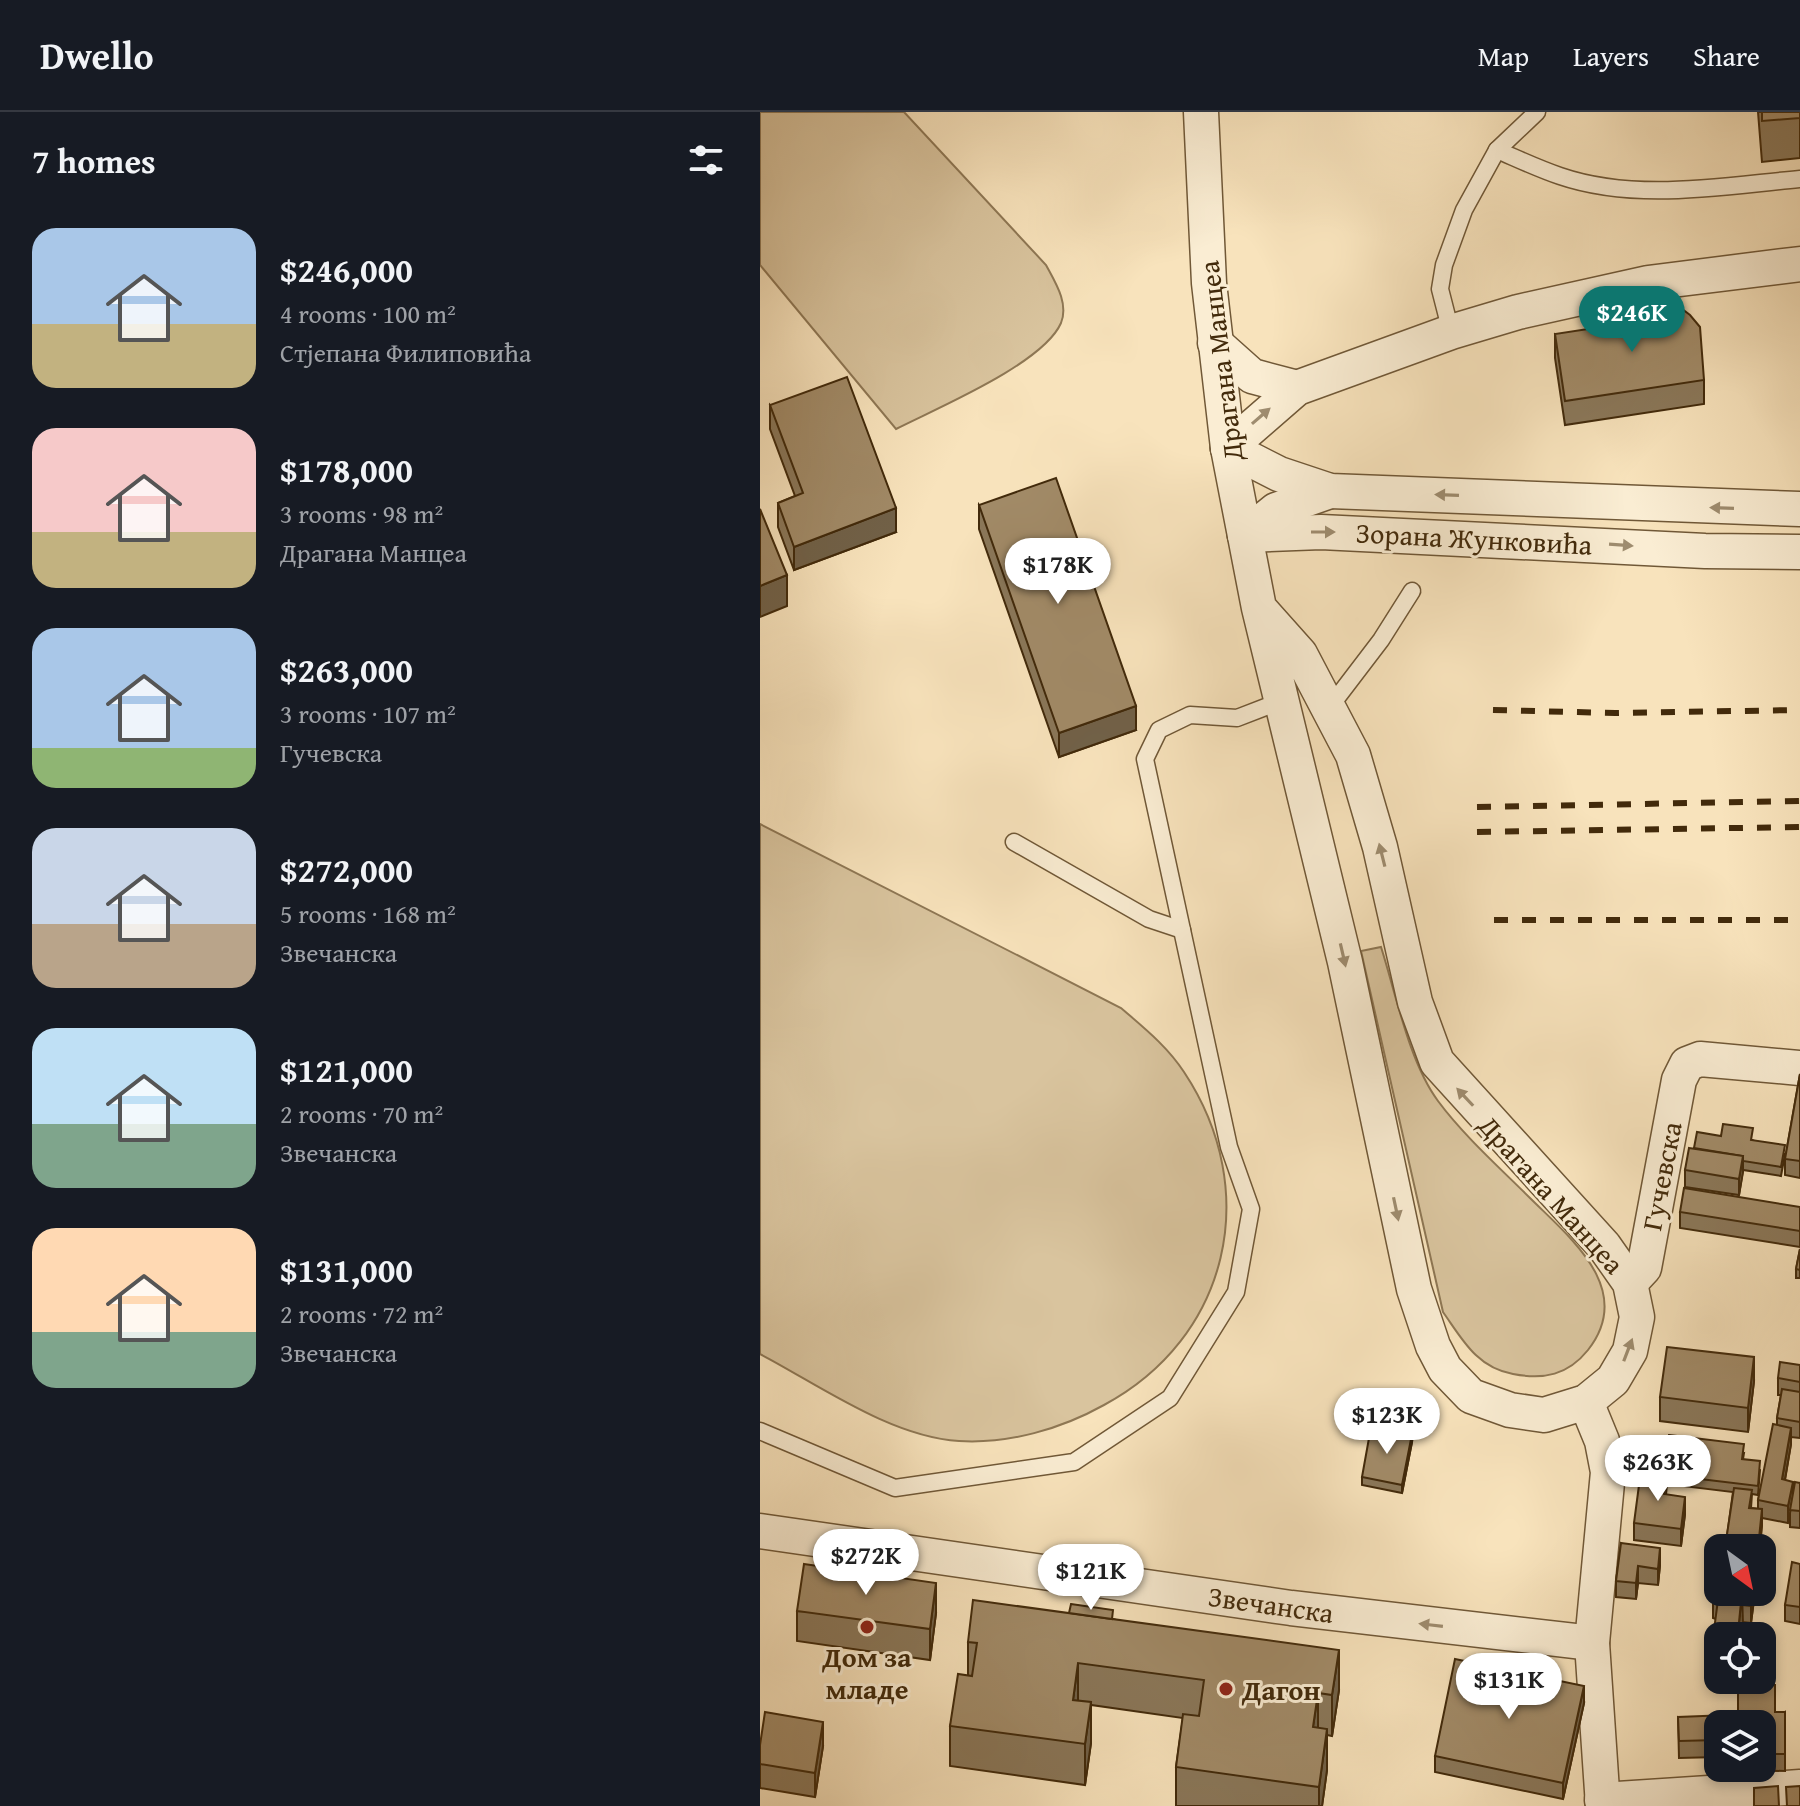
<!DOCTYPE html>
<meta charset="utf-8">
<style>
body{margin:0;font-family:"Gentium Book Plus",serif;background:#242831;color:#f1f3f6;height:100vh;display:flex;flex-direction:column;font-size:30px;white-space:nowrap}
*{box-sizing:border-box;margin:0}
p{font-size:26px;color:#9ea1a6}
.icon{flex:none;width:44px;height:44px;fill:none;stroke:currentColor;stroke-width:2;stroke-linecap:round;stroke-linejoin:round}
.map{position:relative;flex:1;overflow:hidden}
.details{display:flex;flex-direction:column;background:#171b24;width:760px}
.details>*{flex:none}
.needle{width:52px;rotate:147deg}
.controls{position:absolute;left:944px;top:1422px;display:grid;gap:16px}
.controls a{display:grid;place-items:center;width:72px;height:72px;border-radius:16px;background:#171b24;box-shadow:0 4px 12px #0003;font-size:40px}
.price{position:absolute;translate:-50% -68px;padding:0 18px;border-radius:28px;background:#fff;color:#222;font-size:26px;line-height:52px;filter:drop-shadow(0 2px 4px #0008)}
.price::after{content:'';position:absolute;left:50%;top:48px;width:24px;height:18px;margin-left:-12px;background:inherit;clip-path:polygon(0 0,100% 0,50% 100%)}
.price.on{background:#0f766e;color:#fff}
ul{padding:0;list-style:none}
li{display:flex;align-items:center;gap:24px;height:200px;padding:0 32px}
li span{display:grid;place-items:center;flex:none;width:224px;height:160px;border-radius:24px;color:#555}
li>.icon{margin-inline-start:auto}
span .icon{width:96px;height:96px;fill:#fffc;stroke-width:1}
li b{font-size:34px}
h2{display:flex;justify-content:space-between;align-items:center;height:96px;padding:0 32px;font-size:34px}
header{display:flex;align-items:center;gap:48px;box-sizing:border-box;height:112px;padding:0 40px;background:#171b24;border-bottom:2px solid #363941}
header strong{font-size:38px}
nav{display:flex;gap:44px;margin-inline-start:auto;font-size:28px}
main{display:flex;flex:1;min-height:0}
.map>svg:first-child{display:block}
.green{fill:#d9c49e;stroke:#8e7754;stroke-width:2}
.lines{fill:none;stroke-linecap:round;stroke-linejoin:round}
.lane-casing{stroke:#705837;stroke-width:19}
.street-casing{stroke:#705837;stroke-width:37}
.lane{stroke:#faedd3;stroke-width:16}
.street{stroke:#faedd3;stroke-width:34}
.rail{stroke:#422a0b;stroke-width:6;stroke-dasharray:14 14;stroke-linecap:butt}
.wall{fill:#8a7759;stroke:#422a0b;stroke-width:2}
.shaded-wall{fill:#716148;stroke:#422a0b;stroke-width:2}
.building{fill:#a18a67;stroke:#422a0b;stroke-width:2}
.oneway{fill:#9e8c6f}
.poi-dot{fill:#8f2418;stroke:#faedd3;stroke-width:3}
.labels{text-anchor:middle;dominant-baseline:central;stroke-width:6;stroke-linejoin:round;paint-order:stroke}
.street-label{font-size:28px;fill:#422a0b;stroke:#faedd3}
.poi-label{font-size:28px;font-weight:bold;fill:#422a0b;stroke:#faedd3}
</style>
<header>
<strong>Dwello</strong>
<nav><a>Map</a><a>Layers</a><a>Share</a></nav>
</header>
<main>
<section class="details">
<h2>7 homes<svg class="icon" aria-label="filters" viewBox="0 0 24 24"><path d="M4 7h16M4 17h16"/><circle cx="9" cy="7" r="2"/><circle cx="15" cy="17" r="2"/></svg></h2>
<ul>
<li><span style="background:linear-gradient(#a9c7e8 60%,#c2b280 0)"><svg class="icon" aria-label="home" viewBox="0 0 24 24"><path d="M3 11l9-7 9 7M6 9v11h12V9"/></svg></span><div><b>$246,000</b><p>4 rooms · 100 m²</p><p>Стјепана Филиповића</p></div></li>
<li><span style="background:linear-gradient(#f6c9c9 65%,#c2b280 0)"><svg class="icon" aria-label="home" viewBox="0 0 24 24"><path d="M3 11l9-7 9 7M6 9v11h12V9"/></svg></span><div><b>$178,000</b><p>3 rooms · 98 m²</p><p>Драгана Манцеа</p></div></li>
<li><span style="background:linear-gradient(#a9c7e8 75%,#8fb573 0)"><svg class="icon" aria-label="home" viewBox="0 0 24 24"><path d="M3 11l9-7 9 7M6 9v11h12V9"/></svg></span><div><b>$263,000</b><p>3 rooms · 107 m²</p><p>Гучевска</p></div></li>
<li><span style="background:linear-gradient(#c9d6e8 60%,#b9a48a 0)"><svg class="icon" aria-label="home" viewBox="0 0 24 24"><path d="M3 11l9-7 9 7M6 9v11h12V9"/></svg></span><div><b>$272,000</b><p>5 rooms · 168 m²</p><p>Звечанска</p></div></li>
<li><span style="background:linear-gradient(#bfe0f5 60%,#7fa58c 0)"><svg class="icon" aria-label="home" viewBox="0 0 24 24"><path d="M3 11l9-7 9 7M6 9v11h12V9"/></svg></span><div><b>$121,000</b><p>2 rooms · 70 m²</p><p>Звечанска</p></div></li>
<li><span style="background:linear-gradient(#ffd9b3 65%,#7fa58c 0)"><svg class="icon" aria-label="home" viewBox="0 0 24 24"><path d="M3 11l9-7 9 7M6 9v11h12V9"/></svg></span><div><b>$131,000</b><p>2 rooms · 72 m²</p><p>Звечанска</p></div></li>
</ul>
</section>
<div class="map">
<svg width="1040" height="1694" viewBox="0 0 1040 1694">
<rect width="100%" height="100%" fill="#f8e3bc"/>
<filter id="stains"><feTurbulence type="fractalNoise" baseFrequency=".0025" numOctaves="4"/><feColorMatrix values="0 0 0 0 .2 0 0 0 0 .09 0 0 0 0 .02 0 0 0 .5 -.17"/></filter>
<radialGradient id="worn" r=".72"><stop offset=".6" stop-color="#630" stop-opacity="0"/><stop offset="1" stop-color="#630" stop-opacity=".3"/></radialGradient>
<!-- green -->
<g class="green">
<path d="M0 0H144L286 153C295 170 309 191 301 211 283 252 177 296 136 317L0 153Z"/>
<path d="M0 712 361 896C384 916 407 934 424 960 503 1079 469 1226 344 1293 301 1317 249 1332 199 1329 131 1325 59 1273 0 1242Z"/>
<path d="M621 835C636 882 649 950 678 989 704 1024 740 1056 770 1086 809 1125 876 1177 828 1238 808 1263 784 1268 753 1262 717 1256 702 1227 683 1200L601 839Z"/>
</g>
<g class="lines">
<!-- lane casing -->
<g class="lane-casing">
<g id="lane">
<path d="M737 38C758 47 779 57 800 64 876 90 962 74 1040 67"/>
<polyline points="691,220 680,177 684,153 704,98 737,38 777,0"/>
<polyline points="572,598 576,587 621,528 652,479"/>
<polyline points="254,730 389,807 422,818"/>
<polyline points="0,1319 135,1376 314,1350 410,1286 476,1180 491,1097 469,1035 385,647 399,618 430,603 477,606 521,589"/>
</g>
</g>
<!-- street casing -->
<g class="street-casing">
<g id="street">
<polyline points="441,0 449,171 468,336 499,496 585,850 654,1177 673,1234 685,1257 711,1284 750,1298 784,1303 826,1290 853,1268 870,1239 877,1205 870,1171 844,1134 677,950 655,890 620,735 593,643 540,542 499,496"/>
<polyline points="455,231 492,264 537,276"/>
<polyline points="468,336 537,276 691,220 758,200 888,171 1040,152"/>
<polyline points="468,336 519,362 570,379 1040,397"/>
<polyline points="485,423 561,420 945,439 1040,440"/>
<polyline points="485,423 516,398 570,379"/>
<polyline points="870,1171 884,1156 919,968 927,952 940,947 1040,956"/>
<polyline points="826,1290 842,1329 848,1360 832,1531 843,1694"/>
<polyline points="0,1419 531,1496 832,1531"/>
<polyline points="842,1688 1040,1675"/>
</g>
</g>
<!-- lane -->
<use href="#lane" class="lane"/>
<!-- street -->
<use href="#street" class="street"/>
<!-- rail -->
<g class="rail">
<polyline points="733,598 855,601 1040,598"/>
<polyline points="717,695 1040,689"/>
<polyline points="717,720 1040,715"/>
<polyline points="734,808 1040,808"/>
</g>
</g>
<!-- wall -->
<g class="wall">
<polygon points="998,0 1040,0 1040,46 1002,50"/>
<polygon points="795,222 944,268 944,292 805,313 795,246"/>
<polygon points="10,293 136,420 34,458 18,415 18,391 35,384 10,317"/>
<polygon points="219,393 376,618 299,645 219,417"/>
<polygon points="1040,962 1040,1066 1025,1063 1025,1047"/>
<polygon points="992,1028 1025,1042 1021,1064 983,1058 979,1083 925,1075 925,1058 934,1036"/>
<polygon points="1040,1095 1040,1135 920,1116 920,1100"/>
<polygon points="1040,1137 1040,1166 1036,1166 1036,1157"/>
<polygon points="1040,1253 1040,1326 1031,1325 1031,1332 1025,1368 1033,1378 1040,1371 1040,1416 1030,1415 1030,1401 1028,1411 1002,1406 1000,1436 966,1431 973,1380 907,1372 906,1383 925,1402 921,1434 874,1428 874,1411 904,1362 984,1341 983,1347 1000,1358 998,1383 992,1382 991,1396 998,1397 998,1388 1017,1313 1017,1306 1021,1283 1018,1283 1018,1266"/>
<polygon points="994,1269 988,1320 900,1309 900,1285"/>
<polygon points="652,1330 642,1381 602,1373 602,1365"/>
<polygon points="861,1431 900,1453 898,1473 878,1471 876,1487 856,1485 856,1469"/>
<polygon points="1040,1452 1040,1512 1025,1509 1025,1493"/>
<polygon points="995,1480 991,1511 983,1510 982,1524 958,1524 958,1559 954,1559 956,1507 953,1506 953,1490"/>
<polygon points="37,1499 176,1501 170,1548 37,1529"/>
<polygon points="353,1507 579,1578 572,1624 567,1623 567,1658 562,1694 416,1694 416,1655 423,1606 331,1593 331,1631 325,1673 190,1654 190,1614 208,1563 208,1530"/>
<polygon points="824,1591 803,1687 675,1660 675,1644"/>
<polygon points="1025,1600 1025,1659 978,1658 978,1656 1002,1656 1002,1612"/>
<polygon points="918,1605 958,1612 958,1645 919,1646"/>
<polygon points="0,1633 63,1634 55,1685 0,1676"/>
</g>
<!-- shaded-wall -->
<g class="shaded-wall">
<polygon points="136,396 136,420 34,458 34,435"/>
<polygon points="27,463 27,494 0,505 0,474"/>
<polygon points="376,594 376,618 299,645 299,621"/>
<polygon points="983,1044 983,1060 979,1083 979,1067"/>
<polygon points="994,1245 994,1269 988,1320 988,1296"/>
<polygon points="1031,1316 1031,1332 1022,1384 1022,1367"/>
<polygon points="652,1322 652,1330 642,1381 642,1373"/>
<polygon points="1033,1370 1033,1386 1028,1411 1028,1394"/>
<polygon points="925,1385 925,1402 921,1434 921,1417"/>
<polygon points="1002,1397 1002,1414 1000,1436 998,1436"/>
<polygon points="900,1436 900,1453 898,1473 898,1457"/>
<polygon points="878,1454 878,1471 876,1487 876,1471"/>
<polygon points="176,1471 176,1501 170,1548 170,1517"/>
<polygon points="982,1480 983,1513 982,1524 978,1524"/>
<polygon points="993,1480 995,1480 991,1511 991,1494"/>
<polygon points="579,1538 579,1578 572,1624 572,1583"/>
<polygon points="318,1551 318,1592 313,1588"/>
<polygon points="824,1574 824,1591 803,1687 803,1671"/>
<polygon points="558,1581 558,1622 553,1615"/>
<polygon points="331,1590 331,1631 325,1673 325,1632"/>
<polygon points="63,1610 63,1634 55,1685 55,1661"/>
<polygon points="567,1617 567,1658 562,1694 559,1694 559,1675"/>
</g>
<!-- building -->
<g class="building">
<polygon points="1002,0 1040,0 1040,6 1002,9"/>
<polygon points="901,181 930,203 940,215 944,268 805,289 795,222 880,209"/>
<polygon points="87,265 136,396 34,435 18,391 43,381 10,293"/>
<polygon points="296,366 376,594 299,621 219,393"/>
<polygon points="0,397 27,463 0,474"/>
<polygon points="1040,962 1040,1049 1025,1047"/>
<polygon points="963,1012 993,1016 991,1028 1025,1033 1021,1055 983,1049 983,1044 934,1036 937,1020 961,1024"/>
<polygon points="929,1036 983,1044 979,1067 925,1058"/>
<polygon points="924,1076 1040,1095 1040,1119 920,1100"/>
<polygon points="1040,1137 1040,1158 1036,1157"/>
<polygon points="907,1235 994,1245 988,1296 900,1285"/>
<polygon points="1020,1250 1040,1253 1040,1270 1018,1266"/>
<polygon points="1022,1277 1040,1280 1040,1310 1017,1306"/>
<polygon points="1013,1312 1031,1316 1022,1367 1033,1370 1028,1394 998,1388"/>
<polygon points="611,1315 652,1322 642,1373 602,1365"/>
<polygon points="909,1323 984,1332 982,1347 1000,1349 998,1374 907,1363 907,1362 904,1362"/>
<polygon points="881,1358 907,1362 904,1382 925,1385 921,1417 874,1411"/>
<polygon points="1035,1370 1040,1371 1040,1399 1030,1398"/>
<polygon points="974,1376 992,1378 989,1396 1002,1397 998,1436 959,1436 960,1430 977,1432 966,1429"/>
<polygon points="861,1431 900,1436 898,1457 878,1454 876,1471 856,1469"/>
<polygon points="958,1446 959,1480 957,1490 953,1490"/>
<polygon points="1032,1450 1040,1452 1040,1495 1025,1493"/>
<polygon points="44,1452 176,1471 170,1517 37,1499"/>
<polygon points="959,1480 982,1480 978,1520 954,1518"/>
<polygon points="983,1480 993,1480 991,1494 983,1493"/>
<polygon points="213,1488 579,1538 572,1583 558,1581 553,1615 567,1617 559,1675 416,1655 423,1602 439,1604 444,1568 318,1551 313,1588 331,1590 325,1632 190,1614 198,1562 212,1564 217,1531 208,1530"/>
<polygon points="311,1492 353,1498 352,1507 309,1501"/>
<polygon points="695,1547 824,1574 803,1671 675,1644"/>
<polygon points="978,1572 1015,1573 1015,1600 1025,1600 1025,1642 1002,1642 1002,1612 978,1612"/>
<polygon points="5,1600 63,1610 55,1661 0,1652 0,1633"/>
<polygon points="968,1603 968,1612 958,1612 958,1628 919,1629 918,1605"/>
<polygon points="1018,1674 1019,1694 994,1694 994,1676"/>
<polygon points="1040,1674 1040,1694 1027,1694 1026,1675"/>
</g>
<!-- one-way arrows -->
<defs><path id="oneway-solid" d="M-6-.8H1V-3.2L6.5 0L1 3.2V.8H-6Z" transform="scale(2)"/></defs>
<g class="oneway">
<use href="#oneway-solid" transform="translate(501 304) rotate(-41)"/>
<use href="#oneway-solid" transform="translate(687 383) rotate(-178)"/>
<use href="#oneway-solid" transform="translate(962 396) rotate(-178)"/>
<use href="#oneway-solid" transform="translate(563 420)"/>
<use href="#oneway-solid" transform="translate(861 433) rotate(4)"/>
<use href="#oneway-solid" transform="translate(622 743) rotate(-104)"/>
<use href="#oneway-solid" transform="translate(583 843) rotate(77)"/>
<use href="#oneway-solid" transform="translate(705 985) rotate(-133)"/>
<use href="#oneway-solid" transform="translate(636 1097) rotate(78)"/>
<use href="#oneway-solid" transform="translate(868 1238) rotate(-69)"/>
<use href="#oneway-solid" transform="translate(671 1513) rotate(-173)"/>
</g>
<!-- markers -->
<g class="poi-dot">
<circle cx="107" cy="1515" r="8"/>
<circle cx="466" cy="1577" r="8"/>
</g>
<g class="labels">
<!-- street labels -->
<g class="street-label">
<text transform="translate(460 249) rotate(-97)">Драгана Манцеа</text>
<text transform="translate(714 426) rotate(3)">Зорана Жунковића</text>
<text transform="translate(901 1064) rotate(-79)">Гучевска</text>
<text transform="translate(792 1082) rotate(48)">Драгана Манцеа</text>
<text transform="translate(511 1492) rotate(8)">Звечанска</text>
</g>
<!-- poi labels -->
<g class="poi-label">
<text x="107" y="1544">Дом за<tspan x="107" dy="32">младе</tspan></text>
<text x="482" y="1577" text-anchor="start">Дагон</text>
</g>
</g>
<rect width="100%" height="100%" filter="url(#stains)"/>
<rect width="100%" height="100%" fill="url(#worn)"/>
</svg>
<div class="controls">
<a><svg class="needle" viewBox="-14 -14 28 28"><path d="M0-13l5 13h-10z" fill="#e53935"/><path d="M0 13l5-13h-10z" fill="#9ea1a6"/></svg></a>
<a><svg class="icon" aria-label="locate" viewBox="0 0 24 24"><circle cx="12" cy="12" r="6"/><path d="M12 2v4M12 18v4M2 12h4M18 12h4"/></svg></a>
<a><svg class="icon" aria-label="layers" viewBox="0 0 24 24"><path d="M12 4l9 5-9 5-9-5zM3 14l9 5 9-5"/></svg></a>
</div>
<b class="price on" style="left:872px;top:242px">$246K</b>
<b class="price" style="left:298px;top:494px">$178K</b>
<b class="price" style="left:627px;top:1344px">$123K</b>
<b class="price" style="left:898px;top:1391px">$263K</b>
<b class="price" style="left:106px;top:1485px">$272K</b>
<b class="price" style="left:331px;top:1500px">$121K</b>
<b class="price" style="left:749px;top:1609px">$131K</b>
</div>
</main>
